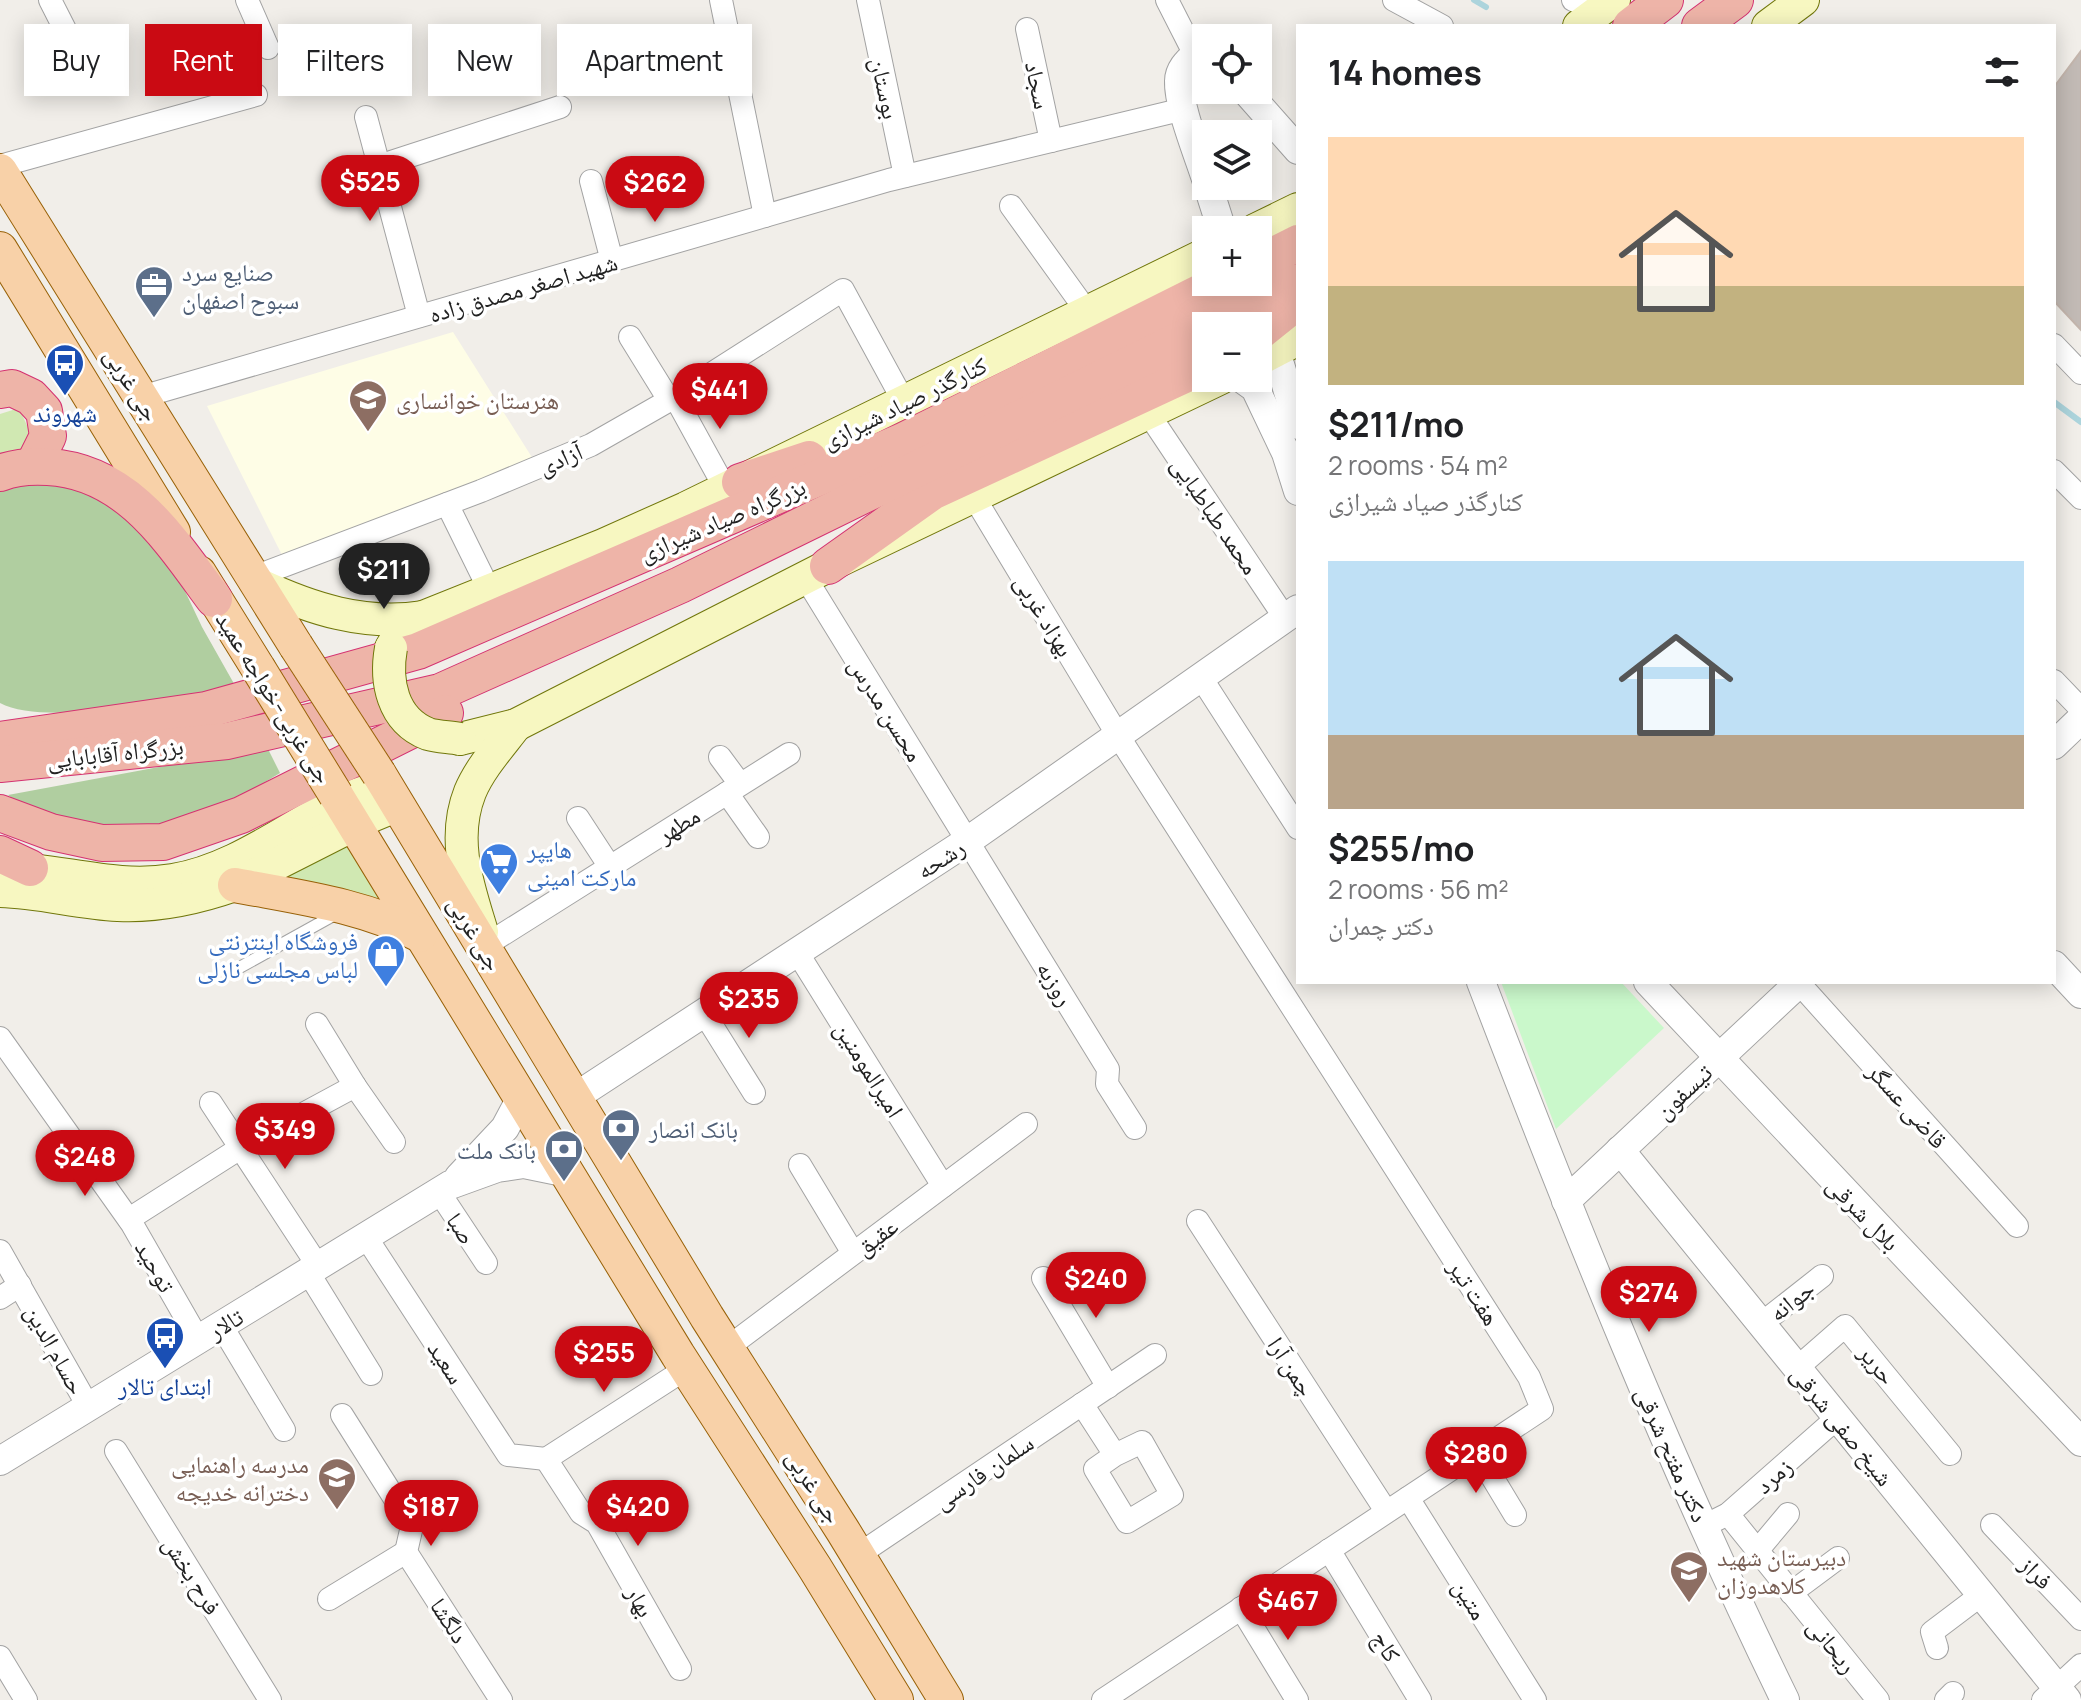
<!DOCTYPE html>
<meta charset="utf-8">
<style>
body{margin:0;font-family:Manrope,"Noto Naskh Arabic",sans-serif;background:#f2f2f2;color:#202124;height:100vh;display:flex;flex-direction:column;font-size:30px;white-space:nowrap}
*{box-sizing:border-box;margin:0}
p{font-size:26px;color:#757577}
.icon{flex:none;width:44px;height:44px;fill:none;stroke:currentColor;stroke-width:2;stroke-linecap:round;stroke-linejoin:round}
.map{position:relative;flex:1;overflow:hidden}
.sheet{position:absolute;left:1296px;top:24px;width:760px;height:960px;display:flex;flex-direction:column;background:#fff;border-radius:0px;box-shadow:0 4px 20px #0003}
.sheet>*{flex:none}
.top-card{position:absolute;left:24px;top:24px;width:760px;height:72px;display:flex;gap:16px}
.buttons{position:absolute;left:1192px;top:24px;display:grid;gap:16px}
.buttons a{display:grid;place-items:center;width:80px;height:80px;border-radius:0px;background:#fff;box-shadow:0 4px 20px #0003;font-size:40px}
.price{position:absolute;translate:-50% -68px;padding:0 18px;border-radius:28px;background:#ca0a13;color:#fff;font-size:26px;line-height:52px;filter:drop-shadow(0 2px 4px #0008)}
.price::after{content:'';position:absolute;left:50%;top:48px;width:24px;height:18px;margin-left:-12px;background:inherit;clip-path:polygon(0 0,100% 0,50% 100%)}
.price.selected{background:#222;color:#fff}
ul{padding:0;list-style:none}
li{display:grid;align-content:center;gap:16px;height:424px;padding:0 32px}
li span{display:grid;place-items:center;height:248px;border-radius:0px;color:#555}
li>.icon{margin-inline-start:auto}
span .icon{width:144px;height:144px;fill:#fffc;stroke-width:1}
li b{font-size:34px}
h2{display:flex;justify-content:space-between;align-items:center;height:96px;padding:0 32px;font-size:34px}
.tag{padding:0 28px;border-radius:0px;background:#fff;box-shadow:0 4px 20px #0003;font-size:28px;line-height:72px}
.tag.selected{background:#ca0a13;color:#fff}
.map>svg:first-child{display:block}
.education{fill:#fefde6}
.grass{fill:#d0e8b2}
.forest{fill:#b0cea0}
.park{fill:#caf8cb}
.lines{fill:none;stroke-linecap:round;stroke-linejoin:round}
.stream{stroke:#acd4dc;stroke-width:6}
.building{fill:#c2bab5;stroke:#c3b5ac;stroke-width:2}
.service-casing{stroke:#a3a3a3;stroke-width:13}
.minor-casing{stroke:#a3a3a3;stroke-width:24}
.tertiary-casing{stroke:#a3a3a3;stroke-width:30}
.secondary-casing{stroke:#71770b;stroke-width:34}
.primary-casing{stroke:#986107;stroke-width:36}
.trunk-casing{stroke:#d43271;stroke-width:38}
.service{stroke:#fff;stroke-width:11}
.minor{stroke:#fff;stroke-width:22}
.tertiary{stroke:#fff;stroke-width:28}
.secondary{stroke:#f7f7c1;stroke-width:32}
.primary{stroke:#f8d1a8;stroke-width:34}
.trunk{stroke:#eeb4a8;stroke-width:36}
.secondary-bridge-casing{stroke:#71770b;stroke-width:34;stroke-linecap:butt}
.primary-bridge-casing{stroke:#986107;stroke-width:36;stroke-linecap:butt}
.secondary-bridge{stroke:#f7f7c1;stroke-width:32}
.primary-bridge{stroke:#f8d1a8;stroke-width:34}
.labels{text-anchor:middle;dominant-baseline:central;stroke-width:7;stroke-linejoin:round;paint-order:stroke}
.street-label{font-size:24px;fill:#222;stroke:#fff}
.service-label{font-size:24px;fill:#4e5e75;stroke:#fff;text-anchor:start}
.education-label{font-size:24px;fill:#785e54;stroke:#fff;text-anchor:start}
.transit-label{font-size:24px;fill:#164399;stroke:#fff}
.shop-label{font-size:24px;fill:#366cbe;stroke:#fff;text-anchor:start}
</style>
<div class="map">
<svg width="2081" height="1700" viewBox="0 0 2081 1700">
<rect width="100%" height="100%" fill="#f1eee9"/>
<!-- education -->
<polygon class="education" points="453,332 533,459 282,555 207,406"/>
<!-- grass -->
<g class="grass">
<polygon points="19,408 35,443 0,469 0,414"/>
<polygon points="347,842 384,908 267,883"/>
</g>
<!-- forest -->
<g class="forest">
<path d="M0 481 90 483 142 523 177 574 202 627 237 689C183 698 47 728 0 703Z"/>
<polygon points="267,747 280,773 247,793 201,815 151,827 103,832 43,821 8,795"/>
</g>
<!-- park -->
<polygon class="park" points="1501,982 1621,982 1664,1028 1556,1129"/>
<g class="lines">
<!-- stream -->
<g class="stream">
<polyline points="1474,0 1486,7"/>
<polyline points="2054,402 2081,422"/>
</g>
</g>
<!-- building -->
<polygon class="building" points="2081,51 2081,330 2054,301 2054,87"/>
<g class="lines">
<!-- service casing -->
<g class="service-casing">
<polyline id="service" points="235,970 336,914"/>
</g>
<!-- minor casing -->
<g class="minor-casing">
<g id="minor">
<polyline points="50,0 80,59"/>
<polyline points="247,0 268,48"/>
<polyline points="721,0 765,216"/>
<polyline points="868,0 905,176"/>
<polyline points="1167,0 1195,55"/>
<polyline points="1394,0 1442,26"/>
<polyline points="1573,0 1600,11"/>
<polyline points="1027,29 1051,141"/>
<polyline points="366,117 419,316"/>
<polyline points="0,166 256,95"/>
<polyline points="379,166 560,107"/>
<polyline points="591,181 612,261"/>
<polyline points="1011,206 1088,313"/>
<polyline points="630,337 669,400"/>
<polyline points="2054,345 2081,373"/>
<polyline points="141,397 889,180 1184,109"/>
<polyline points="675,397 725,488"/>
<polyline points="1148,413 1285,618"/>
<polyline points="2054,471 2081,498"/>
<polyline points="974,497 1117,734 1529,1377 1542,1409 1103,1700"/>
<polyline points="447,504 483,577"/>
<polyline points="254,577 481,491 591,445 675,397 843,290 904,402"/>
<polyline points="805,577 1108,1069 1107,1084 1135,1128"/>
<polyline points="1200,676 1298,828"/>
<polyline points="2054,681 2081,709"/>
<polyline points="720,757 740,784"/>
<polyline points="727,793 758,837"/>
<polyline points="578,818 610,867"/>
<polyline points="486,945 789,754"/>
<polyline points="797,952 943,1186"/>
<polyline points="1798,982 2017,1226"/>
<polyline points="704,1013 754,1093"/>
<polyline points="317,1024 355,1086 394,1142"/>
<polyline points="0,1038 132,1224 198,1339"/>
<polyline points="211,1103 318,1266"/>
<polyline points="800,1165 853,1253"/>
<polyline points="439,1192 486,1263"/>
<polyline points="129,1219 242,1147 355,1086"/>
<polyline points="1198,1221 1386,1511"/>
<polyline points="366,1237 508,1455 546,1459"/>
<polyline points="0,1251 88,1406"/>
<polyline points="308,1272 371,1374"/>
<polyline points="1043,1278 1108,1387"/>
<polyline points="0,1298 20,1285"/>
<polyline points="1761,1324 1822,1276"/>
<polyline points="221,1325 284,1430"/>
<polyline points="727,1348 1026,1124"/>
<polyline points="1797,1368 1845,1326 1950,1454"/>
<polyline points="1082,1404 1115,1455 1095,1469 1127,1522 1172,1495 1142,1442 1115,1455"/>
<polyline points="342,1415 412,1526 406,1552 501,1700"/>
<polyline points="116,1451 270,1700"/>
<polyline points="1477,1452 1515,1515"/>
<polyline points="546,1459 581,1513 597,1523 680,1669"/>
<polyline points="546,1459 687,1368"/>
<polyline points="1408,1498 1535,1700"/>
<polyline points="1728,1514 1878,1700"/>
<polyline points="1716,1520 1728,1514 1837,1418"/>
<polyline points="1992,1525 2081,1619"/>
<polyline points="1329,1550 1420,1700"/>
<polyline points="1757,1551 1788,1514"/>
<polyline points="858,1555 1155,1355"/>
<polyline points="1791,1593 1838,1558"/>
<polyline points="329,1599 406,1552"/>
<polyline points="1241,1608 1297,1700"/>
<polyline points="1937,1648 1932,1632 1981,1595"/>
<polyline points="0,1657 26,1700"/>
<polyline points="1946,1700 1953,1693"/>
<polyline points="2043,1700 2081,1665"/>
</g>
</g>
<!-- tertiary casing -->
<g class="tertiary-casing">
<g id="tertiary">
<path d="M1206 55H1195C1187 62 1179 70 1179 81 1178 105 1198 154 1206 179"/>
<polyline points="1245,90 1298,150"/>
<polyline points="1208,186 1222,230"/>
<polyline points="1276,351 1298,425"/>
<polyline points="1241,378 1255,388 1286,453 1298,491"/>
<polyline points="2054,745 2081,719"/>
<polyline points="2054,965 2081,994"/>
<path d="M1481 982C1574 1225 1671 1466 1785 1700"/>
<polyline points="1648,982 2081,1442"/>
<polyline points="575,1097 969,840 1298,609"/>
<polyline points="1620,1150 2067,1700"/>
<polyline points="459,1177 505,1128 522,1096"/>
<polyline points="1566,1201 1800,982"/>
<polyline points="0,1461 450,1185 497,1168 524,1164 568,1173"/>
</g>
</g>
<!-- secondary casing -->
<g class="secondary-casing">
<g id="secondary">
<polyline points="1579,26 1614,0"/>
<polyline points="1768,26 1803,0"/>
<polyline points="1255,230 1298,209"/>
<polyline points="1258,360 1298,339"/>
<path d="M258 584C311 609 364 626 423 617"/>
<polyline points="391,648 398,636 423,617 603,545 686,508 1206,254"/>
<polyline points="460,739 516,725 828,566 1221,378"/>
<path d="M3 868C61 869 115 890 173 880 234 870 285 829 339 802 354 795 370 790 385 785"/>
<path d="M0 891C40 892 78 903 118 905 158 907 198 898 235 885L369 817 398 805"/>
<path d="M482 932C468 886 451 840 470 792 480 768 500 746 516 725"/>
</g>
</g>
<!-- primary casing -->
<g class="primary-casing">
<g id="primary">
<polyline points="0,171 296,646"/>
<polyline points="0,249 173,532"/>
<polyline points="199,573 258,668"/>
<polyline points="379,774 707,1317 843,1531 946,1700"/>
<polyline points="336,795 678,1355 815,1568 896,1700"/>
<path d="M235 885C297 897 363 905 420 935"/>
</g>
</g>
<!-- trunk casing -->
<g class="trunk-casing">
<g id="trunk">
<polyline points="1631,26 1665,0"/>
<polyline points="1700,26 1735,0"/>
<polyline points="1258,263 1298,243"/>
<polyline points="1209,326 1298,282"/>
<polyline points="1258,333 1298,301"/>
<polyline points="0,390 12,388 31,397 44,411 48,436 33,466"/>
<path d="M0 473C15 467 32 466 48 467 128 471 171 541 214 599"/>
<polyline points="740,482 809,459"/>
<polyline points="828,566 932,492 1206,365"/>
<polyline points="0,740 206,710 418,651 903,441 1221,282"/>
<polyline points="0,764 227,741 440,692 680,585 1206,327"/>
<polyline points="0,813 51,832 102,843 163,842 241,815 445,713"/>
<polyline points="0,854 30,868"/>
</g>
</g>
<!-- service -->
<use href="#service" class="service"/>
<!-- minor -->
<use href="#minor" class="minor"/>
<!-- tertiary -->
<use href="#tertiary" class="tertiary"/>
<!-- secondary -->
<use href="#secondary" class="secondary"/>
<!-- primary -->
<use href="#primary" class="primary"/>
<!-- trunk -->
<use href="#trunk" class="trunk"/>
<!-- secondary-bridge casing -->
<g class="secondary-bridge-casing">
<path id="secondary-bridge" d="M391 648C385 681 392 720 428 734 438 737 450 737 460 739"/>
</g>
<!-- primary-bridge casing -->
<g class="primary-bridge-casing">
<g id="primary-bridge">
<polyline points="296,646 379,774"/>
<polyline points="258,668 336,795"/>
</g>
</g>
<!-- secondary-bridge -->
<use href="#secondary-bridge" class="secondary-bridge"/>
<!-- primary-bridge -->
<use href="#primary-bridge" class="primary-bridge"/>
</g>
<!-- icons -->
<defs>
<g id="office-pin" transform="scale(2)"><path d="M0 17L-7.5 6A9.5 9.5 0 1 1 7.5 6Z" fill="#5c6f8a" stroke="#fff"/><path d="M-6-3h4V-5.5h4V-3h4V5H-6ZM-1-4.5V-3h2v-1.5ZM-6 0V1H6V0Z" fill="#fff"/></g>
<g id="bus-pin" transform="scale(2)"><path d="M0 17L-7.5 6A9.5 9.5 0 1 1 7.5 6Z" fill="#1a4fb4" stroke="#fff"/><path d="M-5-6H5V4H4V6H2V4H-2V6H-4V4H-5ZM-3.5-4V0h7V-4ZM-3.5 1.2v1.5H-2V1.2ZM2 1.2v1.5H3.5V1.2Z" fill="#fff"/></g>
<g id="school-pin" transform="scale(2)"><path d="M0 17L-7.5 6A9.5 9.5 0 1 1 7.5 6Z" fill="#8d6e63" stroke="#fff"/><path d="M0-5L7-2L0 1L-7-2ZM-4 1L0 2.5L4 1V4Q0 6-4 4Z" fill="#fff"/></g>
<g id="supermarket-pin" transform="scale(2)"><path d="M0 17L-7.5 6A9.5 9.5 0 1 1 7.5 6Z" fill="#3f7fe0" stroke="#fff"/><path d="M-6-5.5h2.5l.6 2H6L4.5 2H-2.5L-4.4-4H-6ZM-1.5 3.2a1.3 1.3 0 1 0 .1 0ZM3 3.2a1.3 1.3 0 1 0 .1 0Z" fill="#fff"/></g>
<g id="shop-pin" transform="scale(2)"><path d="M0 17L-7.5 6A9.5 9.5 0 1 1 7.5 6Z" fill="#3f7fe0" stroke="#fff"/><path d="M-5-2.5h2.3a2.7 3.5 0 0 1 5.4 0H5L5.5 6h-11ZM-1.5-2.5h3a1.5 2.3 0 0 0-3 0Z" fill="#fff"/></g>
<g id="bank-pin" transform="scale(2)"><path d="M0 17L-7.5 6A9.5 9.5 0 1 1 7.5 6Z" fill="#5c6f8a" stroke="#fff"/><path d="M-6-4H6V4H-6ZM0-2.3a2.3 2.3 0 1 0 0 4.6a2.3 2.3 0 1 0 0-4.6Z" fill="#fff"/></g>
</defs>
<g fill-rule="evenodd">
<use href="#office-pin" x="154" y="285"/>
<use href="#bus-pin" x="65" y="363"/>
<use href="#school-pin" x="368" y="399"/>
<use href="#supermarket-pin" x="499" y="862"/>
<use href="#shop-pin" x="386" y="954"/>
<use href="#bank-pin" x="621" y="1128"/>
<use href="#bank-pin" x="564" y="1149"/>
<use href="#bus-pin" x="165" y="1336"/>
<use href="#school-pin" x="337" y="1477"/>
<use href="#school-pin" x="1689" y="1570"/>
</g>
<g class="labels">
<!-- street labels -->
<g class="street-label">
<text transform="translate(1039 85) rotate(78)">سجاد</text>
<text transform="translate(886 88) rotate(78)">بوستان</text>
<text transform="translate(523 287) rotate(-16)">شهید اصغر مصدق زاده</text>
<text transform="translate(133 384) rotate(58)">جی غربی</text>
<text transform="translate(904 402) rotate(-26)">کنارگذر صیاد شیرازی</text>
<text transform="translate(560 458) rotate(-23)">آزادی</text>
<text transform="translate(1216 515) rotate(56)">محمد طباطبایی</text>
<text transform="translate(722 519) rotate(-23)">بزرگراه صیاد شیرازی</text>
<text transform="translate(1045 615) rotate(59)">بهزاد غربی</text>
<text transform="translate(275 697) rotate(58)">جی غربی-خواجه عمید</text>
<text transform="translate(887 709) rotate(58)">محسن مدرس</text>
<text transform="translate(115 752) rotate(-6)">بزرگراه آقابابایی</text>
<text transform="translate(678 824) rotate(-32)">مطهر</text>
<text transform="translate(940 858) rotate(-33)">رشحه</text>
<text transform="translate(476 933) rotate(59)">جی غربی</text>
<text transform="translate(1056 983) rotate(59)">روزبه</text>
<text transform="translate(870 1069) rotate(58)">امیرالمومنین</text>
<text transform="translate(1683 1091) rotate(-43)">تیسفون</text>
<text transform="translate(1908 1105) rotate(48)">قاضی عسگر</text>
<text transform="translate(1864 1213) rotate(46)">بلال شرقی</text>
<text transform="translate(462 1228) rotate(57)">صبا</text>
<text transform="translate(876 1236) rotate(-37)">عقیق</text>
<text transform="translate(156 1266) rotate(60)">توحید</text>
<text transform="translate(1475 1292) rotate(57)">هفت تیر</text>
<text transform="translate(1791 1300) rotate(-38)">جوانه</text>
<text transform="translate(225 1323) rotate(-31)">تالار</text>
<text transform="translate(56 1349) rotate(61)">حسام الدین</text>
<text transform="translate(447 1362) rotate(57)">سعید</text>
<text transform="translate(1878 1364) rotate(51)">حریر</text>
<text transform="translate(1292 1366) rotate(57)">چمن آرا</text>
<text transform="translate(1843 1425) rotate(51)">شیخ صفی شرقی</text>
<text transform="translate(1673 1454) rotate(66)">دکتر مفتح شرقی</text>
<text transform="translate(983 1471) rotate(-34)">سلمان فارسی</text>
<text transform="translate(1773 1475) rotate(-41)">زمرد</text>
<text transform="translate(815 1486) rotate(58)">جی غربی</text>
<text transform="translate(2037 1572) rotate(46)">فراز</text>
<text transform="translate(193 1575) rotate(58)">فرح بخش</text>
<text transform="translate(1471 1599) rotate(58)">متین</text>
<text transform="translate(641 1601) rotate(61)">بهار</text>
<text transform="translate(450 1620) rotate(57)">دلگشا</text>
<text transform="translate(1833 1645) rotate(51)">ریحانی</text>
<text transform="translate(1387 1646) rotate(58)">کاج</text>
</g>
<!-- service labels -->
<g class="service-label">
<text x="182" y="271">صنایع سرد<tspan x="182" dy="28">سبوح اصفهان</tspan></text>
<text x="649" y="1128">بانک انصار</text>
<text x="536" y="1149" text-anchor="end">بانک ملت</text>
</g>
<!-- education labels -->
<g class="education-label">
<text x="396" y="399">هنرستان خوانساری</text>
<text x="309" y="1463" text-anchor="end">مدرسه راهنمایی<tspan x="309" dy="28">دخترانه خدیجه</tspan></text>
<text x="1717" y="1556">دبیرستان شهید<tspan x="1717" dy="28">کلاهدوزان</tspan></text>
</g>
<!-- transit labels -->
<g class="transit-label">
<text x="65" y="412">شهروند</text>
<text x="165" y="1385">ابتدای تالار</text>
</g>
<!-- shop labels -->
<g class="shop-label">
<text x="527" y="848">هایپر<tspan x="527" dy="28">مارکت امینی</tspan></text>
<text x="358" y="940" text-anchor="end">فروشگاه اینترنتی<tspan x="358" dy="28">لباس مجلسی نازلی</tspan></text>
</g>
</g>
</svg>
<div class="buttons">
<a><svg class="icon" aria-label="locate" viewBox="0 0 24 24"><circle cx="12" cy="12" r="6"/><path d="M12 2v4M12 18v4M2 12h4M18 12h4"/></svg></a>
<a><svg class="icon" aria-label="layers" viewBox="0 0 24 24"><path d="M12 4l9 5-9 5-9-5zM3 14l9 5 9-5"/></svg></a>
<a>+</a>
<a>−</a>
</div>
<b class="price" style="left:370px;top:223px">$525</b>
<b class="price" style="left:655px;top:224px">$262</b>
<b class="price" style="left:720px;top:431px">$441</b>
<b class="price selected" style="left:384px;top:611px">$211</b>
<b class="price" style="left:749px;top:1040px">$235</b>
<b class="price" style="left:285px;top:1171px">$349</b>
<b class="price" style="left:85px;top:1198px">$248</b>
<b class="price" style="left:1096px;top:1320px">$240</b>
<b class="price" style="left:1649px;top:1334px">$274</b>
<b class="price" style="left:604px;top:1394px">$255</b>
<b class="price" style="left:1476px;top:1495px">$280</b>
<b class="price" style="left:431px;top:1548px">$187</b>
<b class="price" style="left:638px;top:1548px">$420</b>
<b class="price" style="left:1288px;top:1642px">$467</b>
<div class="top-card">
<a class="tag">Buy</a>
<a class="tag selected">Rent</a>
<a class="tag">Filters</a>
<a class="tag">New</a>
<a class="tag">Apartment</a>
</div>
<section class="sheet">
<h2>14 homes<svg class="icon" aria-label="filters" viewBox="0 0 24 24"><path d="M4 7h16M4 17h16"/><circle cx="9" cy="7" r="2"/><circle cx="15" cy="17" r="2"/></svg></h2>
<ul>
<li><span style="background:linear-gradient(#ffd9b3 60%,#c2b280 0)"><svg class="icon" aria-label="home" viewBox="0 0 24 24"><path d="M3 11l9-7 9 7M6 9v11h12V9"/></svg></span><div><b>$211/mo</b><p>2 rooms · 54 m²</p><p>کنارگذر صیاد شیرازی</p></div></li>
<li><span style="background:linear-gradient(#bfe0f5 70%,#b9a48a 0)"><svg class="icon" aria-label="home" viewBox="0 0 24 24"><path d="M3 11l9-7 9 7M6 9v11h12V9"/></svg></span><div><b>$255/mo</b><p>2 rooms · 56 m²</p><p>دکتر چمران</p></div></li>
</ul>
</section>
</div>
